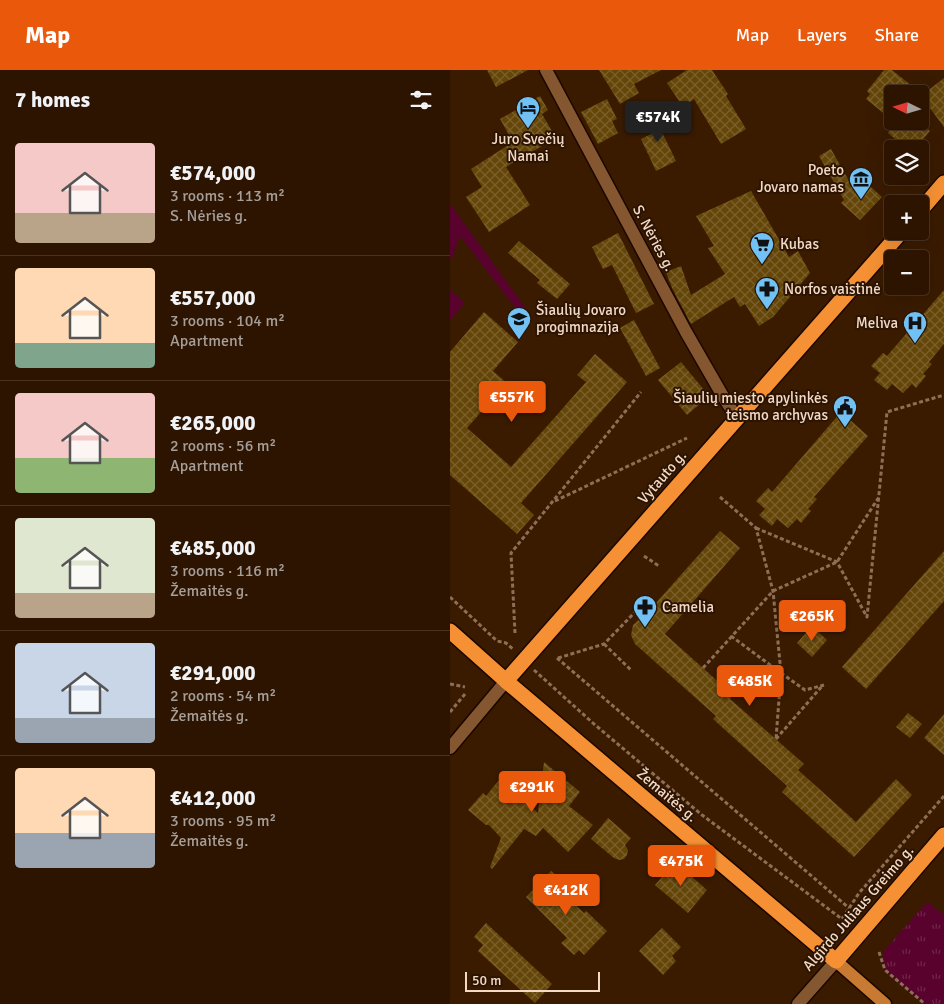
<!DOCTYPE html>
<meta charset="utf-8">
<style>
body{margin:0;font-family:Signika,sans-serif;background:#341d0a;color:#f1f3f6;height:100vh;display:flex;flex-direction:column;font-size:19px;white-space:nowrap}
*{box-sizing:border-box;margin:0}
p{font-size:16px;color:#a69e99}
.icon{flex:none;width:28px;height:28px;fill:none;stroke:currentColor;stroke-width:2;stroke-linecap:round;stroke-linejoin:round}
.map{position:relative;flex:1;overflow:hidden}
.panel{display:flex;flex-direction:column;background:#2c1400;width:450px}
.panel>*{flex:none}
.needle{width:32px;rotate:275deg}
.buttons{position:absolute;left:434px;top:15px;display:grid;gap:10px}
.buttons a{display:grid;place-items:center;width:45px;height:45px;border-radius:5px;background:#2c1400;box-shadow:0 5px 20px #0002,0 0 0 1px #483322;font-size:25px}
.scale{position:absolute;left:15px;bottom:12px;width:135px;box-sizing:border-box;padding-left:5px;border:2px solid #f4d9c5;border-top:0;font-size:14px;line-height:18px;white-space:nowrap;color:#f4d9c5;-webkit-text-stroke:4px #2b1402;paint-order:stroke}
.price{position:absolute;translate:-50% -42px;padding:0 11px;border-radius:5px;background:#ea580c;color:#fff;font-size:16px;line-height:32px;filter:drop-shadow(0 1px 2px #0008)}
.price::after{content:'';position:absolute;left:50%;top:30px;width:15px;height:11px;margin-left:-8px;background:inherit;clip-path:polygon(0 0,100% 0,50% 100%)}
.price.active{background:#222;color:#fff}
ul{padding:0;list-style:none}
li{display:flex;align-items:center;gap:15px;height:125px;padding:0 15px}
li+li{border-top:1px solid #483322}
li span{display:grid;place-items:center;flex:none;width:140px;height:100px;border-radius:5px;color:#555}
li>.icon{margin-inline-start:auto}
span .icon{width:60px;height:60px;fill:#fffc;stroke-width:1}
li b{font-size:21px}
h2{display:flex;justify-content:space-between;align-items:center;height:60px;padding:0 15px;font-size:21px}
header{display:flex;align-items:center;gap:30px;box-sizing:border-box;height:70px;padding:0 25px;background:#ea580c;color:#fff}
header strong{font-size:24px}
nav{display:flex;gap:28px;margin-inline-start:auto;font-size:18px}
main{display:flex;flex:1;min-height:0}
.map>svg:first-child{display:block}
.grass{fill:url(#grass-tufts)}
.garden{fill:#5a022e}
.building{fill:url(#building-cross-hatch)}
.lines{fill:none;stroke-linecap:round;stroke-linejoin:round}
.street-casing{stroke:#1c0700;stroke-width:15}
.secondary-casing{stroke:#1c0700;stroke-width:15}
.primary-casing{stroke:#1c0700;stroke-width:15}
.highway-casing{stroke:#1c0700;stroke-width:18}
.path{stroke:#8d6f57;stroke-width:3;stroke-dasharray:4 2.5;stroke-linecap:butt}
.street{stroke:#855731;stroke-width:12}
.secondary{stroke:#855731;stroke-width:12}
.primary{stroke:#c87a33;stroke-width:12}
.highway{stroke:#f59134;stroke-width:15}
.labels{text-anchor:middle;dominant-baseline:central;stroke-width:4;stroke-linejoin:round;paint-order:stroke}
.poi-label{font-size:15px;fill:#f4d9c5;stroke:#2b1402;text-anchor:start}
.street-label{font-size:15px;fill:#f4d9c5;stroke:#2b1402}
</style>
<header>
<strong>Map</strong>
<nav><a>Map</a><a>Layers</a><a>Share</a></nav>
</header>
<main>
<section class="panel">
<h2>7 homes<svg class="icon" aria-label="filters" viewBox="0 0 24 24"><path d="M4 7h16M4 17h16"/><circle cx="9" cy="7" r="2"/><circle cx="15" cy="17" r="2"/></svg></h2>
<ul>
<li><span style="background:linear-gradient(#f6c9c9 70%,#b9a48a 0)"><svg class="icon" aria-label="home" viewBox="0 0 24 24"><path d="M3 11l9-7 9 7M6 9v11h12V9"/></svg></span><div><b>€574,000</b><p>3 rooms · 113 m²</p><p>S. Nėries g.</p></div></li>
<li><span style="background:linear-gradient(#ffd9b3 75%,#7fa58c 0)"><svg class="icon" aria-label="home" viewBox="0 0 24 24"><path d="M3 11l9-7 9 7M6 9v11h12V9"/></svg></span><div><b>€557,000</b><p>3 rooms · 104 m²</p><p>Apartment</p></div></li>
<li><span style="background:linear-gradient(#f6c9c9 65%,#8fb573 0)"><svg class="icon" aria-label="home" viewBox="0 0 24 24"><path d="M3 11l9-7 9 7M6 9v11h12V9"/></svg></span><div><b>€265,000</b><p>2 rooms · 56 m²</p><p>Apartment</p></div></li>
<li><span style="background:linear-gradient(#dfe7d0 75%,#b9a48a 0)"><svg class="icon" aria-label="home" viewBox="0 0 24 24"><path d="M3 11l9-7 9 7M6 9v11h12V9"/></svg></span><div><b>€485,000</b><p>3 rooms · 116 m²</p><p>Žemaitės g.</p></div></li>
<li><span style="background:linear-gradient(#c9d6e8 75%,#9aa5b1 0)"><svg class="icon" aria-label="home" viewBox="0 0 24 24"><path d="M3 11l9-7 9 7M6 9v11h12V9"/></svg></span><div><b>€291,000</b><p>2 rooms · 54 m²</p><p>Žemaitės g.</p></div></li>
<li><span style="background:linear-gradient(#ffd9b3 65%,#9aa5b1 0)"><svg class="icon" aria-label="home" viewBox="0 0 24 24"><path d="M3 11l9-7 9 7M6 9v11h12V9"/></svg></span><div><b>€412,000</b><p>3 rooms · 95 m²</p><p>Žemaitės g.</p></div></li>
</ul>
</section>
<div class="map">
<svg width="494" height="934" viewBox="0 0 494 934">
<defs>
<pattern id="grass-tufts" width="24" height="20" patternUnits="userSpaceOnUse" patternTransform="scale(1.25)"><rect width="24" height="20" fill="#5a022e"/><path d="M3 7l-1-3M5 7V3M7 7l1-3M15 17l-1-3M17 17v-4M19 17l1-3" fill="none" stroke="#72264b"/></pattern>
<pattern id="building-cross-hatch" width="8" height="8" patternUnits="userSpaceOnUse" patternTransform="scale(1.25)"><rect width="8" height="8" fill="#644609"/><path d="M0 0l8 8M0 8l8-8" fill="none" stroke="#7b602b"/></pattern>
</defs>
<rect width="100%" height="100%" fill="#3a1b00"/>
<!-- grass -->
<polygon class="grass" points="479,833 494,845 494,934 475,934 435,900 433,882 475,834"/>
<!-- garden -->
<g class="garden">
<polygon points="0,134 83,248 77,253 10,166 3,186 0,190"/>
<polygon points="0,220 15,233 0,250"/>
</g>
<!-- building -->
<g class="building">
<polygon points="37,0 78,0 46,17"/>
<polygon points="149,0 211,0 184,14 189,23 170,34"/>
<polygon points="237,0 262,0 278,24 276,26 296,59 271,74 244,29 233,37 217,13"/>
<polygon points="434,0 442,0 472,24 442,24 442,50 416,29 420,24 417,21"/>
<polygon points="494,8 494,57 471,26"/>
<polygon points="90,26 98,40 92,44 106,68 56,97 80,135 39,162 16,127 32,117 21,99 63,72 50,49"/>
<polygon points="157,29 167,49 162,51 168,63 148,74 131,42"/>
<polygon points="213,43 220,56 211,60 226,91 206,101 191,69 201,64 195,52"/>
<polygon points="447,51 468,51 480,61 465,79 457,79 438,63"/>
<polygon points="381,79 404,120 413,110 432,127 410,150 391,133 394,130 369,86"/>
<polygon points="301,121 339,187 348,181 360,203 323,247 309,256 295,234 290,237 284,227 241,254 222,218 216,202 231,196 241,225 275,204 258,178 264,176 246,146"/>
<polygon points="168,163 204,234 186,243 162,195 153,199 142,177"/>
<polygon points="69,171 120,214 107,229 87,213 90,210 58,183"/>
<polygon points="494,220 494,274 479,292 482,294 473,304 476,306 466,318 462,314 453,323 442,314 437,320 424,310 430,303 421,296 433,283 437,286"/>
<polygon points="34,242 68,272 43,301 57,313 17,358 61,397 136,312 127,305 145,284 177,312 71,433 84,445 67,464 0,405 0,282"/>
<polygon points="184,250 210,298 196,306 170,258"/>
<polygon points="231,292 259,326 237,345 208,310"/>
<polygon points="391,342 418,366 364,427 367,429 358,439 361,441 351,453 347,449 338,458 327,449 322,456 309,445 315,439 306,431 318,418 322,422"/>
<polygon points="270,461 290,478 215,564 283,625 280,629 354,694 348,700 406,752 446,709 462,725 404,787 332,722 337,716 263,649 266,646 185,574 181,565 183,555 205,534"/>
<polygon points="494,481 494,531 416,619 392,597"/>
<polygon points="362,556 377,570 362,587 347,573"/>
<polygon points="458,643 472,654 460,668 446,657"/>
<polygon points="494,644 494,685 474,668"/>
<polygon points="94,692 130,722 119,736 143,755 118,782 93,758 86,766 74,759 42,799 40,797 51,768 39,755 36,755 18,740 33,723 36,726 50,709 88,743"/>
<polygon points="158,748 181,768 175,775 178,780 177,785 174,789 169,790 164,788 141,769"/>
<polygon points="225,792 257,820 238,843 205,815"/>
<polygon points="101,801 112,811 106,817 134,843 136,841 157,861 134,885 129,880 124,885 111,873 117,868 76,827"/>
<polygon points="36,853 102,914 85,933 28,881 33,875 24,867"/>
<polygon points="212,858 231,877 222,886 226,891 213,905 189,881"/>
</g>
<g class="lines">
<!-- street casing -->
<g class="street-casing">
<g id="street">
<polyline points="96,0 236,262 274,328 287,348"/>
<polyline points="348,934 386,891"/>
</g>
</g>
<!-- secondary casing -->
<g class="secondary-casing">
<polyline id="secondary" points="0,678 56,611"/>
</g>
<!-- primary casing -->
<g class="primary-casing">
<polyline id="primary" points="386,891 435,934"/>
</g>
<!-- highway casing -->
<g class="highway-casing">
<g id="highway">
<polyline points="470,141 494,113"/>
<polyline points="0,561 56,611 386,891 494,765"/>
<polyline points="56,611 452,161"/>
</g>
</g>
<!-- path -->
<g class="path">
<polyline points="270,427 306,458 323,521 331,603 355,620 374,615"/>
<polyline points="105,431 237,368"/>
<polyline points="306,458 387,492 417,547 437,342 494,325"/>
<polyline points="194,486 209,496"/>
<polyline points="0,527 47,571 56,573 64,580"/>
<polyline points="65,563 61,483 191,322"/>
<polyline points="281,566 331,603 326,669"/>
<polyline points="154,574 181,600"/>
<polyline points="107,588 399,838"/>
<polyline points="108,588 154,574 188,539"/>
<polyline points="253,598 323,521 387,492 429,427"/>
<polyline points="84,600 144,654 252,745 392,849 409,823 494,726"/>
<polyline points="0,614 15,617"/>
<polyline points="0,642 15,624"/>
<polyline points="326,669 373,615"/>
<polyline points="429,882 435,900 475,934"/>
</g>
<!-- street -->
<use href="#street" class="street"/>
<!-- secondary -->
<use href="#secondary" class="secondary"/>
<!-- primary -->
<use href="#primary" class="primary"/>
<!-- highway -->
<use href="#highway" class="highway"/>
</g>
<!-- icons -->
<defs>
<g id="hotel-pin" transform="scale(1.25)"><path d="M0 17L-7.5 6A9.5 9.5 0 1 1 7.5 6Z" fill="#71c1f5" stroke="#2b1402"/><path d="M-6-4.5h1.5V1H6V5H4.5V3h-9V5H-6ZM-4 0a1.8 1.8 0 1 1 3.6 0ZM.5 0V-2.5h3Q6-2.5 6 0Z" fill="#111"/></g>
<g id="museum-pin" transform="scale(1.25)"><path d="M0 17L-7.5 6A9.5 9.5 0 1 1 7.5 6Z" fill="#71c1f5" stroke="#2b1402"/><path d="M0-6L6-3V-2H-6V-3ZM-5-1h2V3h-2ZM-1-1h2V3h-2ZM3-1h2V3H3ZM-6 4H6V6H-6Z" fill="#111"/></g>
<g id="supermarket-pin" transform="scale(1.25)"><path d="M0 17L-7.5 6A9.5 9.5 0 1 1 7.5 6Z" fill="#71c1f5" stroke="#2b1402"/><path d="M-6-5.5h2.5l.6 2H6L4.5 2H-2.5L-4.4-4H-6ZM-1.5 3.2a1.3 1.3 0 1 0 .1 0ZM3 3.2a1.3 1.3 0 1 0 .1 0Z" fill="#111"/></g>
<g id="pharmacy-pin" transform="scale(1.25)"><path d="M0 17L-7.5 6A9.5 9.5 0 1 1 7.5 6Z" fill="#71c1f5" stroke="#2b1402"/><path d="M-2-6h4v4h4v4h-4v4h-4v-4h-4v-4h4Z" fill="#111"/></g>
<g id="school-pin" transform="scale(1.25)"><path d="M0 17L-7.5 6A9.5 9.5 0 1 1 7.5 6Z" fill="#71c1f5" stroke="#2b1402"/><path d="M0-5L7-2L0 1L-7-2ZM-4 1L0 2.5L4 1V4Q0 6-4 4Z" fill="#111"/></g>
<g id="hospital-pin" transform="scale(1.25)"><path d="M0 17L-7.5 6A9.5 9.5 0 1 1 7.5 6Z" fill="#71c1f5" stroke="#2b1402"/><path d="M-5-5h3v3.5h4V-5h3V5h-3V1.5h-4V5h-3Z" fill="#111"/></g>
<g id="civic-pin" transform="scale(1.25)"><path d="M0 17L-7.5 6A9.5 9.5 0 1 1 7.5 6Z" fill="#71c1f5" stroke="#2b1402"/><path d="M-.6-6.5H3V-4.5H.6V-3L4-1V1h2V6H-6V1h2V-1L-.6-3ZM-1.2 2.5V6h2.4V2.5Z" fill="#111"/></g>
</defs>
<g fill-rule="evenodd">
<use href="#hotel-pin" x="78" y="38"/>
<use href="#museum-pin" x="411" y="109"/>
<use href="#supermarket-pin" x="312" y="174"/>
<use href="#pharmacy-pin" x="317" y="219"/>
<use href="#school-pin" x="69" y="249"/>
<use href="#hospital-pin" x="465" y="253"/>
<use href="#civic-pin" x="395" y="337"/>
<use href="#pharmacy-pin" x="195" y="537"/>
</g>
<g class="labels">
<!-- poi labels -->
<g class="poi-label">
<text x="78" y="69" text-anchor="middle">Juro Svečių<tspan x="78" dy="17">Namai</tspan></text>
<text x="394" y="100" text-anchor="end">Poeto<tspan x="394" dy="17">Jovaro namas</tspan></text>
<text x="330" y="174">Kubas</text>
<text x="334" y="219">Norfos vaistinė</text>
<text x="86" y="240">Šiaulių Jovaro<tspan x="86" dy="17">progimnazija</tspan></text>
<text x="448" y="253" text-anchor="end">Meliva</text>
<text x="378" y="328" text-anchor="end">Šiaulių miesto apylinkės<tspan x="378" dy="17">teismo archyvas</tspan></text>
<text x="212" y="537">Camelia</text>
</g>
<!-- street labels -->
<g class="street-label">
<text transform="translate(204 168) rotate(62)">S. Nėries g.</text>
<text transform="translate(212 407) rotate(-49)">Vytauto g.</text>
<text transform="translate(217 725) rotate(40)">Žemaitės g.</text>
<text transform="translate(408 838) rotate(-49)">Algirdo Juliaus Greimo g.</text>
</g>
</g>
</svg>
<div class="buttons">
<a><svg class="needle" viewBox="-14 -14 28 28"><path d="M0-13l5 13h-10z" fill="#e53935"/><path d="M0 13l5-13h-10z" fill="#a69e99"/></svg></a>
<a><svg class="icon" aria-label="layers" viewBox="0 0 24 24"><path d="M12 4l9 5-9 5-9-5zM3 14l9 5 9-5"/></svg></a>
<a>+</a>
<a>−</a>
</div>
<div class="scale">50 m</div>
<b class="price active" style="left:208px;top:73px">€574K</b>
<b class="price" style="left:62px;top:353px">€557K</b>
<b class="price" style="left:362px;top:572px">€265K</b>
<b class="price" style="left:300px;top:637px">€485K</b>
<b class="price" style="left:82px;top:743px">€291K</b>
<b class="price" style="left:231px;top:817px">€475K</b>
<b class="price" style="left:116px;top:846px">€412K</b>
</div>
</main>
